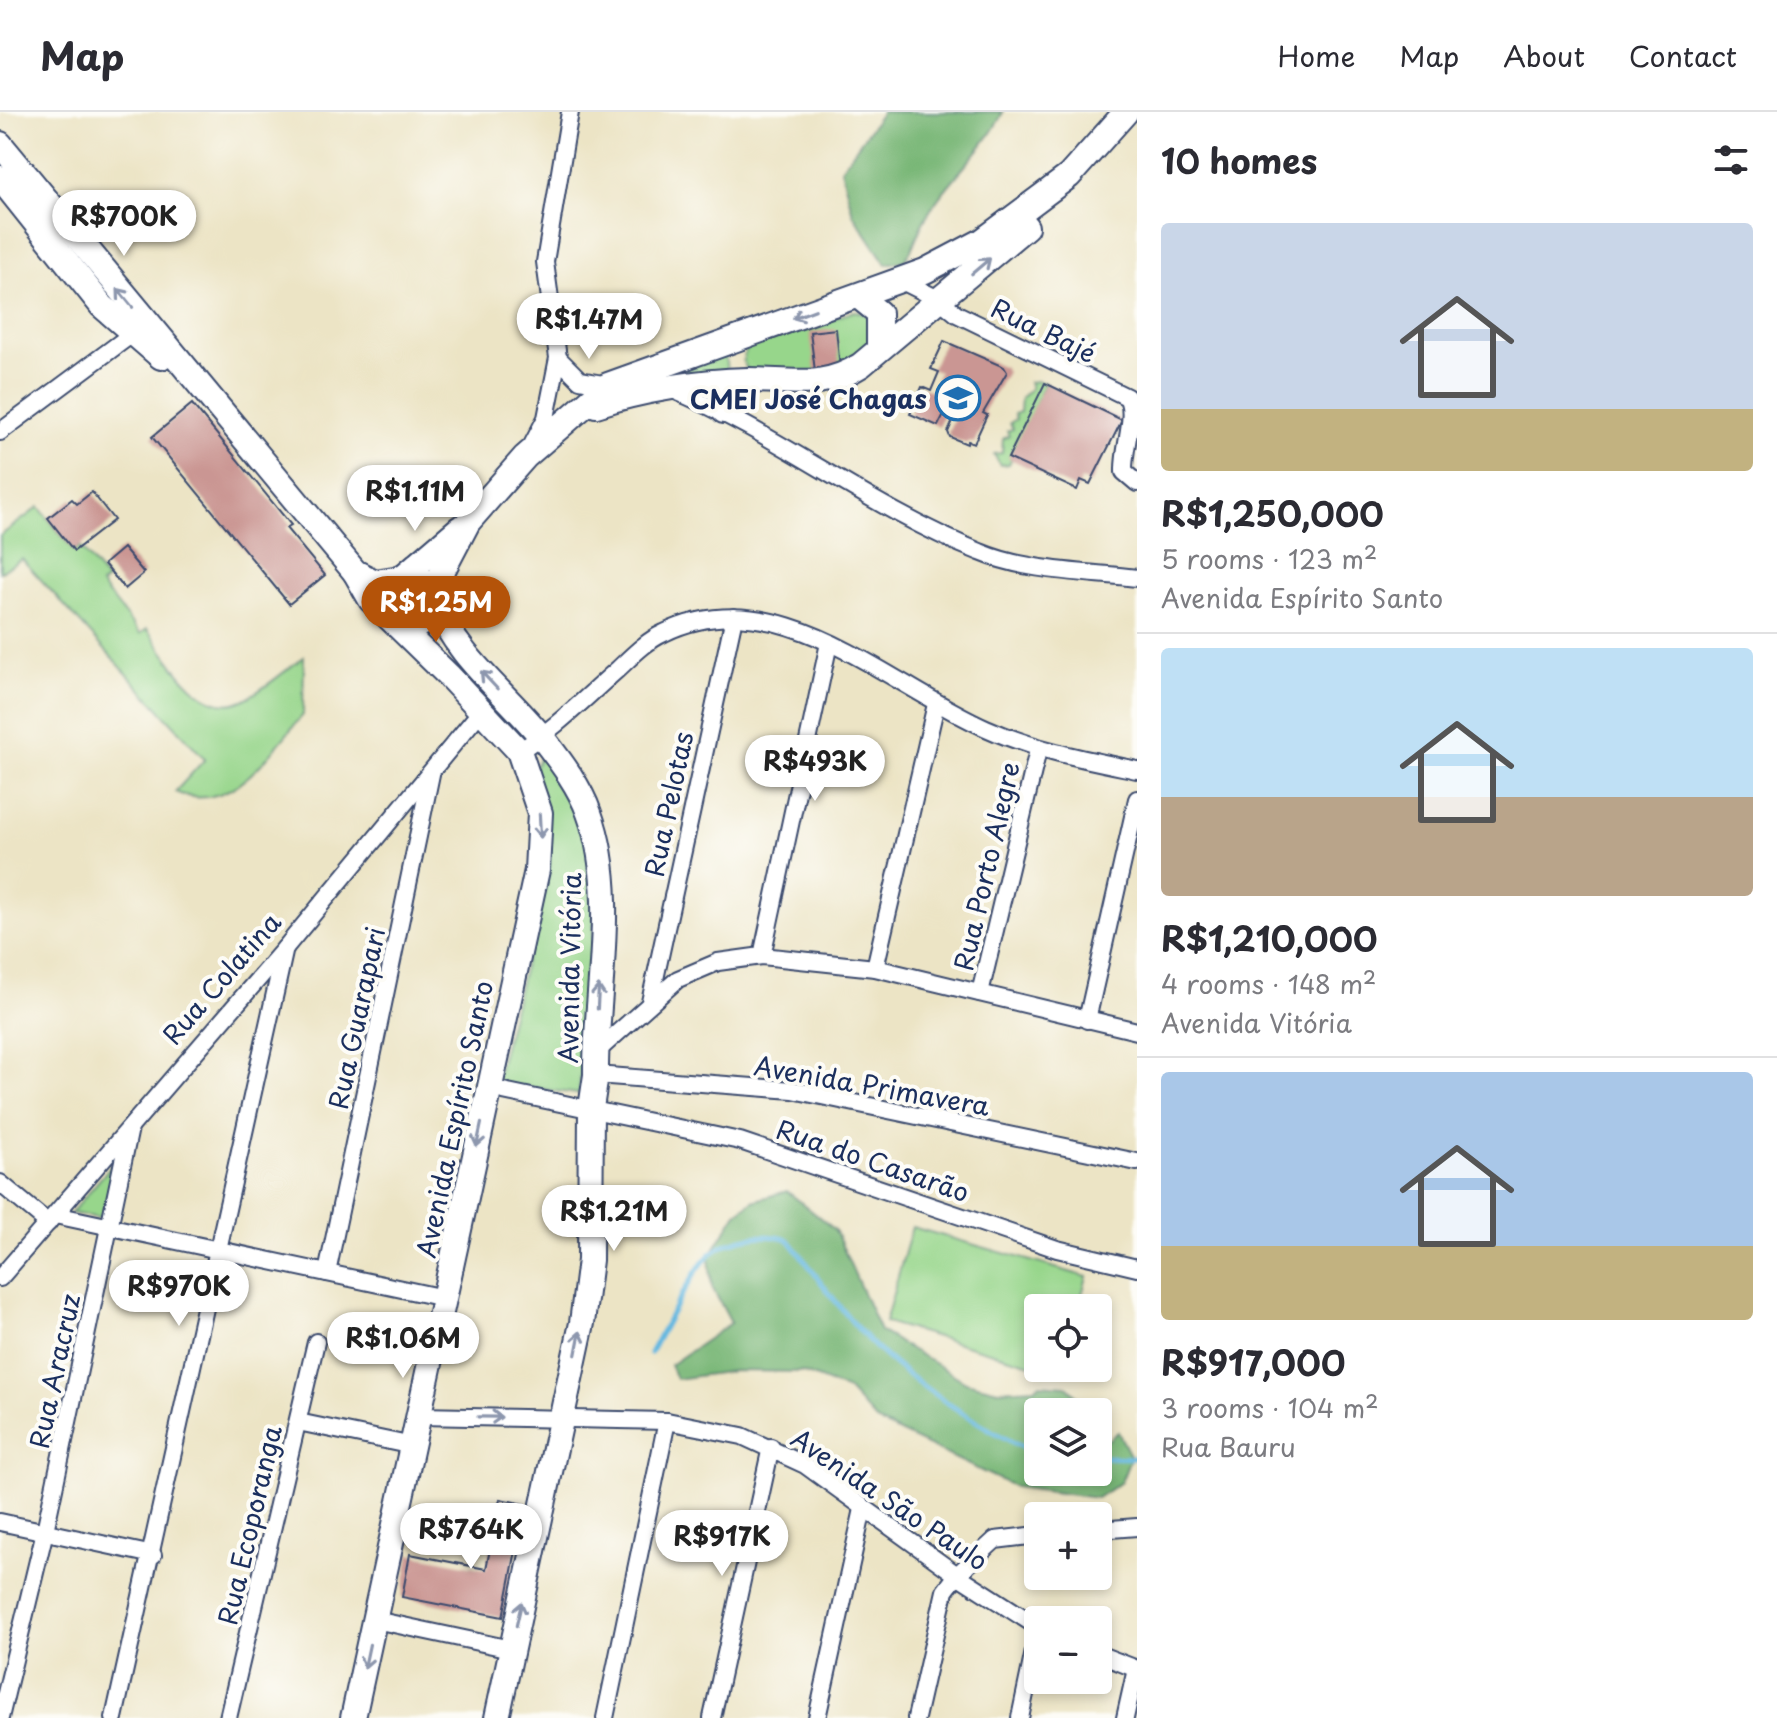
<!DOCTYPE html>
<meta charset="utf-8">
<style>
body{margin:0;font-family:"Playpen Sans",sans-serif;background:#f7f7f7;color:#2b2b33;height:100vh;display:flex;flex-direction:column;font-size:30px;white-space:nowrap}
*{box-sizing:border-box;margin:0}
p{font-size:26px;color:#7c7c81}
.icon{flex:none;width:44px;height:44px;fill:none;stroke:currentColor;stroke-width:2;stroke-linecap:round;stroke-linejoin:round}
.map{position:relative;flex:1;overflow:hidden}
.details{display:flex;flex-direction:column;background:#fff;width:640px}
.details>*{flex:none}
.controls{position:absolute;left:1024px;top:1182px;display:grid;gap:16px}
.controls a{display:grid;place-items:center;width:88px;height:88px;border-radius:8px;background:#fff;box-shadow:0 4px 12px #0003;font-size:40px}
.price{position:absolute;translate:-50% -68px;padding:0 18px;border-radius:28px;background:#fff;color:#222;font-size:26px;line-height:52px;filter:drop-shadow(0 2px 4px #0008)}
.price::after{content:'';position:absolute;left:50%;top:48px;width:24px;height:18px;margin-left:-12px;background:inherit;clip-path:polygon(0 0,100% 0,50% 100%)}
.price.active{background:#b45309;color:#fff}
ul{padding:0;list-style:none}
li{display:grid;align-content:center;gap:16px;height:424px;padding:0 24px}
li+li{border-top:2px solid #e1e1e2}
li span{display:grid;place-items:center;height:248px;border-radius:8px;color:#555}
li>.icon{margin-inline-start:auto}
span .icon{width:144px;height:144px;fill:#fffc;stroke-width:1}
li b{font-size:34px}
h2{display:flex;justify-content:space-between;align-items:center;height:96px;padding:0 24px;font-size:34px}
header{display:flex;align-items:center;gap:48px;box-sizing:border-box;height:112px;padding:0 40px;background:#fff;border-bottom:2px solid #e1e1e2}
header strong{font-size:38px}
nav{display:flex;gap:44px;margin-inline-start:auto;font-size:28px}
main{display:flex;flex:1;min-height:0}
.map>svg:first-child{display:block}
.green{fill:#97d68b;stroke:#598274;stroke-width:2}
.forest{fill:#79b777;stroke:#4a736a;stroke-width:2}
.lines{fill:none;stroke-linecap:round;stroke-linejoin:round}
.stream{stroke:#64b8e0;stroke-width:5}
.building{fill:#ca9693}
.street-casing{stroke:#3a4a6d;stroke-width:20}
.secondary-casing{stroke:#3a4a6d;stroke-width:28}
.street{stroke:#fff;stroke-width:16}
.secondary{stroke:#fff;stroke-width:24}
.oneway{stroke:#8d97ae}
.labels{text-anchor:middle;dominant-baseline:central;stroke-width:8;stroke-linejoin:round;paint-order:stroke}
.street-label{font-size:26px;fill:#1b2f5e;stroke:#fdfcf7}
.poi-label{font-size:26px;font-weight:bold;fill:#1b2f5e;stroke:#fdfcf7;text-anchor:end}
</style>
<header>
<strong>Map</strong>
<nav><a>Home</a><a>Map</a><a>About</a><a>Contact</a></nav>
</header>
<main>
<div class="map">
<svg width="1137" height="1606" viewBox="0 0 1137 1606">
<rect width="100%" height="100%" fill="#fdfcf7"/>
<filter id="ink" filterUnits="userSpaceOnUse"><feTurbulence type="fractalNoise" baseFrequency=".0125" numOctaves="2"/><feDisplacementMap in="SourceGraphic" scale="16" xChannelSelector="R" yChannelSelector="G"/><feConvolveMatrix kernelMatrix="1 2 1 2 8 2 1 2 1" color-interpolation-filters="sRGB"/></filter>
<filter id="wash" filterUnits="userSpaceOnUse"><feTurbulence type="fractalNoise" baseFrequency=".006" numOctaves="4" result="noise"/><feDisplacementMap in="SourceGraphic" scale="32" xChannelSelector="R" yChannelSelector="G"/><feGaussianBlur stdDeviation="1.8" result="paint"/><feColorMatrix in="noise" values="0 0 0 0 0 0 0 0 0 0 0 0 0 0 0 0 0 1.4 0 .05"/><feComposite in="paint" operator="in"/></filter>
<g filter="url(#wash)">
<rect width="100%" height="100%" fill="#ece4c5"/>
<!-- green -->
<g class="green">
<polygon points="855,199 868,203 877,231 828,261 748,260 743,250 746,235"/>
<polygon points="725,240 727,262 650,268"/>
<polygon points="1037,269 1045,271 1009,352 1000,353 994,342 1002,341 1003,327 1009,324 1007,319 1013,317 1010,311 1016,307 1014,302 1020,300 1021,286 1031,276 1029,270"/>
<path d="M39 395 74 439 80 435 107 468 101 473 140 522 147 517C168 544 201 608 243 588 264 578 284 559 304 545L303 603C270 640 232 705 175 680L205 647 22 447 0 460V424Z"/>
<polygon points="545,636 568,671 591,733 594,810 579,982 495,971 543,778 534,656"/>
<polygon points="115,1049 104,1107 71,1101"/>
<polygon points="912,1115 1087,1165 1078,1196 1038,1196 1038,1254 885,1210"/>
</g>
<!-- forest -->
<g class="forest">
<path d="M882 0H1003C983 42 944 70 923 111 916 124 914 138 904 149L886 152 853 102 841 57Z"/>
<polygon points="787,1079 835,1118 880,1219 966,1270 998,1278 1035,1276 1039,1272 1067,1274 1093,1300 1038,1300 1038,1360 1098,1360 1098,1316 1104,1331 1118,1320 1131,1345 1121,1370 1097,1386 1015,1375 876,1309 848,1278 802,1260 733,1259 676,1267 670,1253 731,1211 712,1175 709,1145 737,1101 753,1089"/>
</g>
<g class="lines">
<!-- stream -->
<g class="stream">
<path d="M650 1241C664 1217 693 1156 712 1141 732 1125 766 1120 789 1128 813 1158 835 1191 861 1220 900 1265 985 1318 1038 1343"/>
<polyline points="1098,1345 1137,1346"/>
</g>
</g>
<g id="blocks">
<!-- building -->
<g class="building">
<polygon points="836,217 840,256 815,259 810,220"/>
<polygon points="944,229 1004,255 1007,260 983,301 987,303 974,331 968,329 967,332 950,325 948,320 956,302 946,298 938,314 910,302 922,275 931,279 939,260 931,257"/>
<polygon points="1045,271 1122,308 1090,372 1081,368 1077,378 1008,346"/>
<polygon points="192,292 291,413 286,416 325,463 289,492 152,325"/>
<polygon points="92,380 114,408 74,439 48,406 72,387 77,392"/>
<polygon points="123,436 144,461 125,477 104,452"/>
<polygon points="500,1387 525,1392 503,1505 402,1485 410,1442 486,1457"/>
</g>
</g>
</g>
<g filter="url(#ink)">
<use href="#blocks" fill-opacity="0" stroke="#3a4a6d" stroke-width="2"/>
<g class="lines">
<!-- street casing -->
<g class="street-casing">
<g id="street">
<path d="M900 168 940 188 957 202 1127 285C1137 303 1123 335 1124 360L1137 371"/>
<polyline points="558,246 580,268 608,273"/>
<path d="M671 277C779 322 871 397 980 440 1027 460 1087 460 1137 466"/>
<polyline points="0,320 132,222"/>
<polyline points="533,331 546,306 558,246 545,150 570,0"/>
<path d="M519 639C555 617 585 586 617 558 631 545 646 529 664 521 779 465 886 572 986 616 1035 638 1084 647 1137 658"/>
<polyline points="762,844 829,531"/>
<polyline points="875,856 936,592"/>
<polyline points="980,881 1038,638"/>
<polyline points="650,890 734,505"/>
<polyline points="1087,908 1137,687"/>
<polyline points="595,941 678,867 718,850 762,844 875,856 1137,919"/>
<polyline points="596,963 793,978 1137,1050"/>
<polyline points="489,976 740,1029 1057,1137 1137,1156"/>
<polyline points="0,1071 48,1111"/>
<polyline points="55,1103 444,1186"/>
<polyline points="327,1161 431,662"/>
<polyline points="0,1166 285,836 481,599"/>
<polyline points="419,1304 667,1309 742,1324 805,1353 957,1463 1038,1515"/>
<polyline points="298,1310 413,1334"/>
<polyline points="0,1410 153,1443"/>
<polyline points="1098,1418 1137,1415"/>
<polyline points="375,1508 511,1537"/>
<polyline points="1098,1542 1137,1557"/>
<polyline points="0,1606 45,1419 130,1016"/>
<polyline points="114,1606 285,836"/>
<polyline points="228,1606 316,1230"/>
<polyline points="605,1606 667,1309"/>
<polyline points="712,1606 771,1335"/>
<polyline points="817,1606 863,1397"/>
<polyline points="916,1606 945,1479 957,1463 995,1428 1038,1423"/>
<polyline points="1020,1606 1038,1520"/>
<polyline points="1125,1606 1136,1557"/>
</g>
</g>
<!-- secondary casing -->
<g class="secondary-casing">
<g id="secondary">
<polyline points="0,32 355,460 375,470 394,467"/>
<polyline points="0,66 102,194 161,245"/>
<polyline points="858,184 879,201 879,237"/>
<path d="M596 293C642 278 699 269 748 268 791 268 823 278 861 253L1026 115"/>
<polyline points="724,299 726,287 736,269"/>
<polyline points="405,463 460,416"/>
<polyline points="433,477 468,410 525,345 608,273 925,159 982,129 1069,64 1126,0"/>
<path d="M385 478C398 459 418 460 433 477 438 503 423 520 397 513"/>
<path d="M435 490C457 547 507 581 544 628 561 650 580 675 589 701 619 782 595 879 596 963L591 996 590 1148 582 1211 497 1606"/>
<polyline points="353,1606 537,758 540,701 519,639 448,563 371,488 355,460"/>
</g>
</g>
<!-- street -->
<use href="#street" class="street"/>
<!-- secondary -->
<use href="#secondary" class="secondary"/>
</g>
<!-- one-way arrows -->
<defs><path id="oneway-shaft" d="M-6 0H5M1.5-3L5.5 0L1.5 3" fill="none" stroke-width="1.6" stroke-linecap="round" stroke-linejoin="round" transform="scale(2)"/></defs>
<g class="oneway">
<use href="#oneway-shaft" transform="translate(981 154) rotate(-40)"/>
<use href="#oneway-shaft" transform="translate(125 186) rotate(-129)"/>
<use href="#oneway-shaft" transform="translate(804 202) rotate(159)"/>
<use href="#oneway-shaft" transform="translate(489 568) rotate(-133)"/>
<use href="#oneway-shaft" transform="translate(540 714) rotate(87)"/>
<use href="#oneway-shaft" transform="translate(598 885) rotate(-87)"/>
<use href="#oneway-shaft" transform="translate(479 1023) rotate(102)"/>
<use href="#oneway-shaft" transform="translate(578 1231) rotate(-79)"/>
<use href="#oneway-shaft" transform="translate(490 1305) rotate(1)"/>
<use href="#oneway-shaft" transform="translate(519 1502) rotate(-77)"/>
<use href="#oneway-shaft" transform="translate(367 1544) rotate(102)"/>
</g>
</g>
<!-- icons -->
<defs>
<g id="school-ring" transform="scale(2.3)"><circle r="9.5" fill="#fdfcf7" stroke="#1f6fb2" stroke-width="1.5"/><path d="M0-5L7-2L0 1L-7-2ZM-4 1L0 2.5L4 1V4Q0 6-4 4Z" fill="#1f6fb2"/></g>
</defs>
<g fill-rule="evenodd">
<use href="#school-ring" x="958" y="286"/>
</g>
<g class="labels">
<!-- street labels -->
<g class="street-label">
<text transform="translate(1044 218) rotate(26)">Rua Bajé</text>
<text transform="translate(668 692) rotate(-78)">Rua Pelotas</text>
<text transform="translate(986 754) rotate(-77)">Rua Porto Alegre</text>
<text transform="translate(569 856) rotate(-89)">Avenida Vitória</text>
<text transform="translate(221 866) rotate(-49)">Rua Colatina</text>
<text transform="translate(356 906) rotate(-78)">Rua Guarapari</text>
<text transform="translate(872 973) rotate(10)">Avenida Primavera</text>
<text transform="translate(454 1007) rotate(-78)">Avenida Espírito Santo</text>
<text transform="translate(873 1048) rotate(19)">Rua do Casarão</text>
<text transform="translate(54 1259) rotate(-78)">Rua Aracruz</text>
<text transform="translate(890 1387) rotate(34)">Avenida São Paulo</text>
<text transform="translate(249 1413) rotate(-77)">Rua Ecoporanga</text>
</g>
<!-- poi labels -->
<g class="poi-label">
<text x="927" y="286">CMEI José Chagas</text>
</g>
</g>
</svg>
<div class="controls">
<a><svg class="icon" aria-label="locate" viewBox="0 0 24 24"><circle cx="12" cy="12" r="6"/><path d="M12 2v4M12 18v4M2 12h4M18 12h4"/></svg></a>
<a><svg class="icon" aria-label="layers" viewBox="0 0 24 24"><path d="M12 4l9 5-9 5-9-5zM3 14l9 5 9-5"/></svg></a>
<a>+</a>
<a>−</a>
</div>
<b class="price" style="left:124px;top:146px">R$700K</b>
<b class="price" style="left:589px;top:249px">R$1.47M</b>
<b class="price" style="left:415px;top:421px">R$1.11M</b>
<b class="price active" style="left:436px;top:532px">R$1.25M</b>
<b class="price" style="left:815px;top:691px">R$493K</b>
<b class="price" style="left:614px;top:1141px">R$1.21M</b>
<b class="price" style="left:179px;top:1216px">R$970K</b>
<b class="price" style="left:403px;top:1268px">R$1.06M</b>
<b class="price" style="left:471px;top:1459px">R$764K</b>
<b class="price" style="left:722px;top:1466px">R$917K</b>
</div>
<section class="details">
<h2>10 homes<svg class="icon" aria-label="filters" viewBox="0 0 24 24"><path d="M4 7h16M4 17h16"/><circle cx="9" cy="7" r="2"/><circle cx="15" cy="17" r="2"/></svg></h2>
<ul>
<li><span style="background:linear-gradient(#c9d6e8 75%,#c2b280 0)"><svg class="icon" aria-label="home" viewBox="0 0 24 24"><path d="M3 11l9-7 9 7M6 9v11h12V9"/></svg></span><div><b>R$1,250,000</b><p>5 rooms · 123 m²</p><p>Avenida Espírito Santo</p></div></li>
<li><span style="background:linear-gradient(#bfe0f5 60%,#b9a48a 0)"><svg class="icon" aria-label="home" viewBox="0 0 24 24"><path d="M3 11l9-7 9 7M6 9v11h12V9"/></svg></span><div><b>R$1,210,000</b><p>4 rooms · 148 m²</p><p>Avenida Vitória</p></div></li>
<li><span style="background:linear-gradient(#a9c7e8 70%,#c2b280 0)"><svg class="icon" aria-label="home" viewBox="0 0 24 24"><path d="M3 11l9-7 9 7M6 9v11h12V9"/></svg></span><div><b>R$917,000</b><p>3 rooms · 104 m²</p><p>Rua Bauru</p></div></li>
</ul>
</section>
</main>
